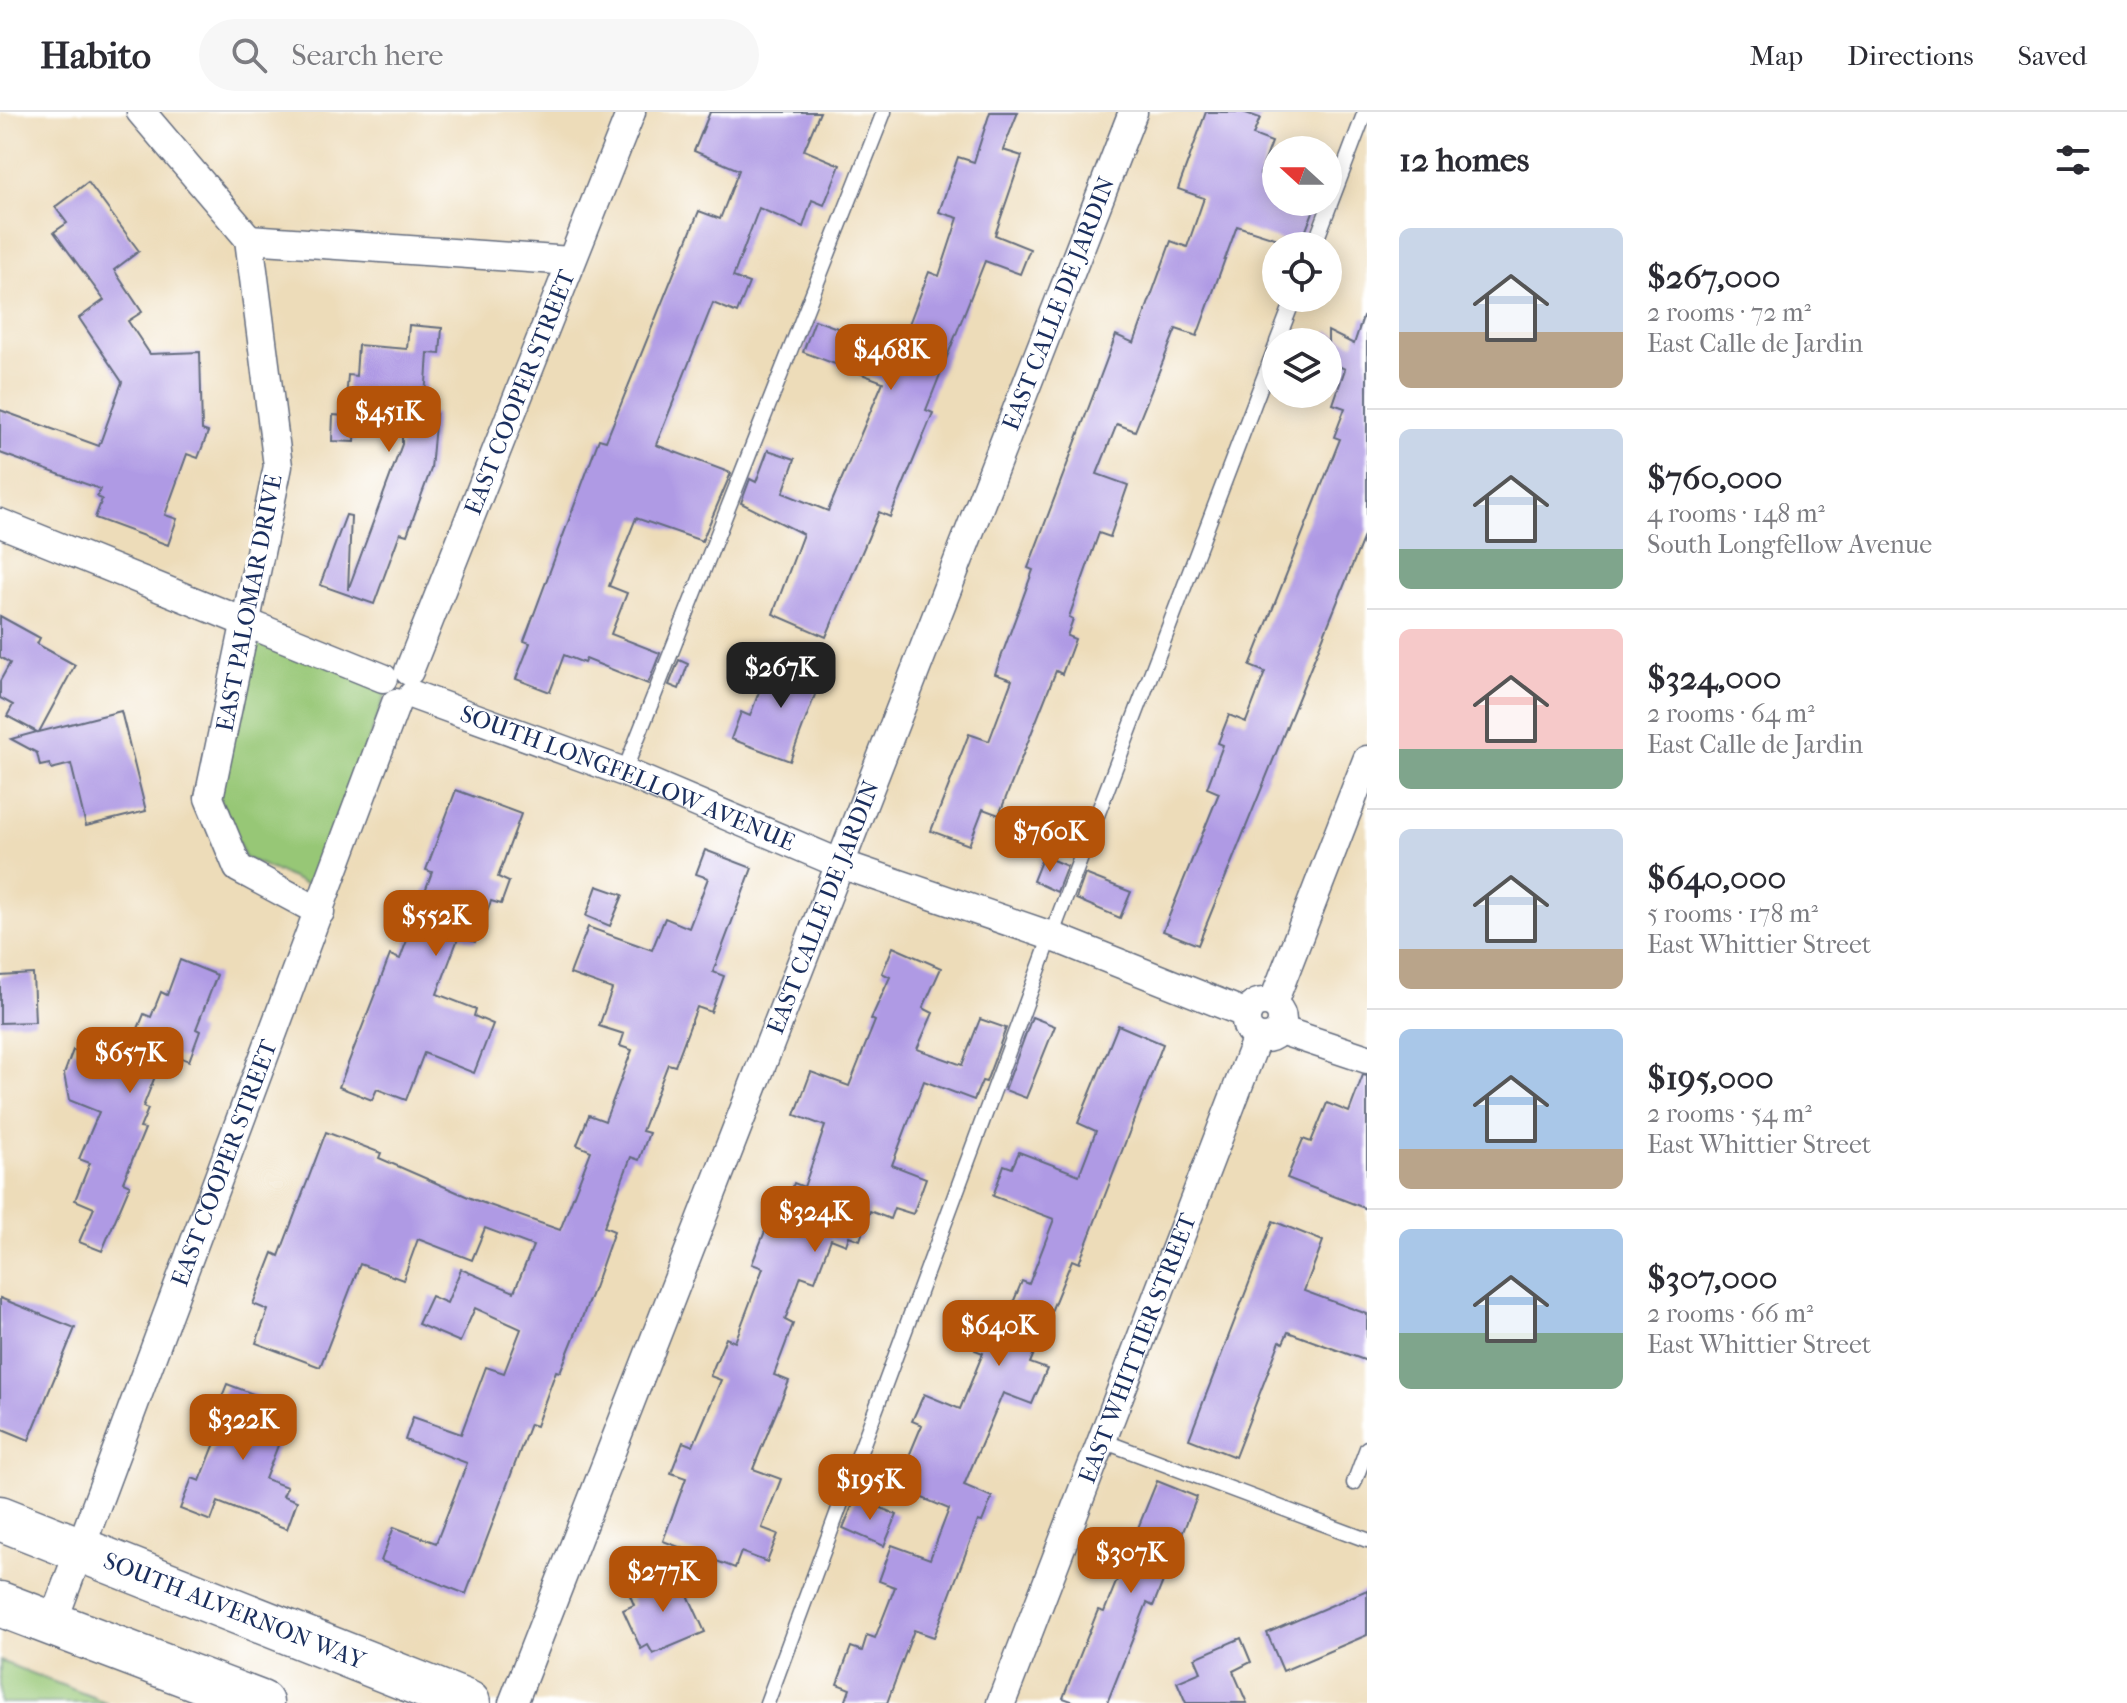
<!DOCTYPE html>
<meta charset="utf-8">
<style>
body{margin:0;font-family:"IM FELL French Canon",serif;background:#f7f7f7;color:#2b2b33;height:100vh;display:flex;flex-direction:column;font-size:30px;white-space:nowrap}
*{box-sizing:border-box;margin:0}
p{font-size:26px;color:#7c7c81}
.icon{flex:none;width:44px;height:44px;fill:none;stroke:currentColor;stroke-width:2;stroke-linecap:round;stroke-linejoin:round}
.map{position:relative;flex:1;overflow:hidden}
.sheet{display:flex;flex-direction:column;background:#fff;width:760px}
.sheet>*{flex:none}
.needle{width:52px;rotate:291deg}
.controls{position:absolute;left:1262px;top:24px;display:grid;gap:16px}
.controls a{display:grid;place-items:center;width:80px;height:80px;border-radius:50%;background:#fff;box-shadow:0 4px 20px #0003;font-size:40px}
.price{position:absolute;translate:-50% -68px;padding:0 18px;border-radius:16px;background:#b45309;color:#fff;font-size:26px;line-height:52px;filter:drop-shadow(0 2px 4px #0008)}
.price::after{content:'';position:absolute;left:50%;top:48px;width:24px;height:18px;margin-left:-12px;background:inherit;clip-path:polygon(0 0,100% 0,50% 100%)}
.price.active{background:#222;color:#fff}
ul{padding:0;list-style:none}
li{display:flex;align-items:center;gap:24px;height:200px;padding:0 32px}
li+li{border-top:2px solid #e1e1e2}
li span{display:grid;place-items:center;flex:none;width:224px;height:160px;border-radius:12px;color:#555}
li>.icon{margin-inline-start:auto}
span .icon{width:96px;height:96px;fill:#fffc;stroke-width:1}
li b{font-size:34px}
h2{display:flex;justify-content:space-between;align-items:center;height:96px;padding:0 32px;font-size:34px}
header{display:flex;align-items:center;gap:48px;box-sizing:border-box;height:112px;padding:0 40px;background:#fff;border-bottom:2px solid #e1e1e2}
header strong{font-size:38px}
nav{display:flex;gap:44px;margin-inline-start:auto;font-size:28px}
.search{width:560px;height:72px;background:#f7f7f7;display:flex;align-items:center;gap:20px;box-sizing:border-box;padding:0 28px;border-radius:44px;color:#7c7c81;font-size:30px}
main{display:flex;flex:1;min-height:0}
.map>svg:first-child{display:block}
.green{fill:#97c776;stroke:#597b6a;stroke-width:2}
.building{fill:#af9ae4}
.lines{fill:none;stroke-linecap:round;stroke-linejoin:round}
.service-casing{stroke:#646c7e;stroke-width:17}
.minor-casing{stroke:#646c7e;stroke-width:31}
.primary-casing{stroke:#646c7e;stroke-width:47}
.service{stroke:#fff;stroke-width:14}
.minor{stroke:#fff;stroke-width:28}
.primary{stroke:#fff;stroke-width:44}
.labels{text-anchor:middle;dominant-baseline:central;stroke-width:6;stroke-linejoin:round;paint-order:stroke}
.street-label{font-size:24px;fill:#1b2f5e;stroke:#fff}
</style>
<header>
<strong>Habito</strong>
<div class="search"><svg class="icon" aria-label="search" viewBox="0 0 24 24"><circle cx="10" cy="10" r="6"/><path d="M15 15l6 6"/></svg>Search here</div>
<nav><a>Map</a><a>Directions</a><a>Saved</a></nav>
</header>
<main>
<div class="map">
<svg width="1367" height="1591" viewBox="0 0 1367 1591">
<rect width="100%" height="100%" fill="#fff"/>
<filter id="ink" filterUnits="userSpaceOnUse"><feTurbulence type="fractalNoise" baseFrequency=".0125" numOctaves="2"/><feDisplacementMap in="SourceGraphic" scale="16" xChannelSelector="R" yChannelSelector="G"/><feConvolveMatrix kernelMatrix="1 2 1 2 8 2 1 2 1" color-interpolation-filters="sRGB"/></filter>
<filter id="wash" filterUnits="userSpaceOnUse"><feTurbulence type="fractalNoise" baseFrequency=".006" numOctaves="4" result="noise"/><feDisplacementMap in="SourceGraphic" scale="32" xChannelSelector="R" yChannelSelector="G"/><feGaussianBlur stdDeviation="1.8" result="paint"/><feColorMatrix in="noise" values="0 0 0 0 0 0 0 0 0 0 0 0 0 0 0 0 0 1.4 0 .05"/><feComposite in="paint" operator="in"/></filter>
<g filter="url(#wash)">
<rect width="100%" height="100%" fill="#eddcb9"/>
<!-- green -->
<g class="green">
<polygon points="251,521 389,574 313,775 245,746 218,683"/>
<polygon points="0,1549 108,1591 0,1591"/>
</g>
<g id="blocks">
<!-- building -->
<g class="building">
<polygon points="710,0 820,0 804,38 840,53 824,93 812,88 803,115 759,96 733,165 749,171 737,201 713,191 656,333 731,361 702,429 636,406 609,474 627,481 611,522 660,541 648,572 586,547 584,551 564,543 550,580 516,567 530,531 524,529 599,327 606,329 699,99 720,107 739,58 694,39"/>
<polygon points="990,0 1018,0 1003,38 1022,44 995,123 1030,137 1020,162 985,149 926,298 933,301 890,405 879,400 826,525 773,502 803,422 741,391 750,367 756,370 768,338 795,347 783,381 828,399 883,270 803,240 815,208 899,238 929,160 939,164 958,106 939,100 958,45 974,50"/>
<polygon points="1206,0 1243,0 1260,6 1253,23 1272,30 1260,62 1274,68 1270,80 1276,82 1276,90 1295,90 1314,97 1300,134 1237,114 1197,224 1176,217 1135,319 1117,312 1097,362 1128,373 1110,425 1099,421 1069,505 1073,507 1067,524 1075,527 1062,562 1056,559 999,703 983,697 969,733 931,719 969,622 989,629 1012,568 995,562 1033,458 1028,456 1116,223 1134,231 1171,129 1187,135 1204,86 1178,77"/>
<polygon points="88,70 139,139 114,158 142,200 128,209 150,242 200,240 202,318 208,320 198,346 187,342 165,403 177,407 168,433 95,406 102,387 97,385 100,377 0,341 0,298 99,334 122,270 79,206 104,188 54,120 67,111 55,95"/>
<polygon points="1363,205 1367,206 1367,417 1198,833 1163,819 1219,681 1207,676 1223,633 1218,631 1229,603 1246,610 1265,560 1250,554 1340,327 1334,325 1345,296 1333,292 1345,257 1328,249 1328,219 1354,232"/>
<polygon points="409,213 442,216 440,242 428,241 424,301 436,302 431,357 407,423 400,421 374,492 320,473 346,403 351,404 348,478 402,332 402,307 345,302 348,263 356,264 358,233 407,237"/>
<polygon points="333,303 356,305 355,330 332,329"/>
<polygon points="0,504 40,526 37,532 75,553 39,620 121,599 146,699 86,714 71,652 51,657 50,652 40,654 37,641 11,627 37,620 7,604 13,593 0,586 0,569 10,551 0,545"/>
<polygon points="804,539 828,548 790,649 731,627 741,600 750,604 766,561 792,570"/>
<polygon points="679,548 688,552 679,577 669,573"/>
<polygon points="456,678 521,702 498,765 509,770 501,792 491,789 475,830 459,824 437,882 476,897 474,904 493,912 474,961 424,941 406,988 377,977 372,988 339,975 390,843 400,847 432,760 426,758"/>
<polygon points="705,738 752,756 713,860 724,864 711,900 697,895 675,954 668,952 642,1019 649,1021 639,1048 631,1045 604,1115 614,1119 594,1176 560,1260 556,1259 536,1314 530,1312 466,1482 381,1449 394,1415 436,1431 467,1351 405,1328 413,1305 461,1322 486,1255 504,1261 521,1217 475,1196 460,1230 418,1212 431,1184 447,1191 461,1157 514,1180 533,1134 485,1116 472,1148 418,1127 403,1168 360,1152 320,1255 256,1231 268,1198 253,1192 273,1141 279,1144 326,1020 381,1041 379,1046 475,1088 560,1118 591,1039 577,1033 589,1003 605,1009 632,938 620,934 624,922 599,914 612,877 570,862 588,815 652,838 665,806 689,816 708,766 696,762"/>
<polygon points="1043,744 1067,754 1057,780 1033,769"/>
<polygon points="1085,762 1131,780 1120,806 1076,787"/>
<polygon points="597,774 623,783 610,814 586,804"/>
<polygon points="893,835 941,856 923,896 933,901 917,937 962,953 980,907 1006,916 986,970 982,969 974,988 924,969 892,1053 926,1066 913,1102 894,1096 890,1107 870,1099 860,1128 849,1124 846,1133 831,1127 815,1169 801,1164 785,1208 793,1212 774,1263 789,1269 753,1357 781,1367 762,1416 778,1422 767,1450 741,1440 735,1456 663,1429 686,1366 671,1361 683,1330 693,1334 721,1268 710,1264 726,1226 735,1230 763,1156 752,1152 779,1084 788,1087 794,1071 804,1075 825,1014 795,1003 811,960 849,974 875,909 871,907 890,865 882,861"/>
<polygon points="180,848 217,863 196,917 200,919 189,949 165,939 143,995 148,997 140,1016 145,1017 123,1070 130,1073 102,1139 79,1130 94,1096 75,1088 90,1051 79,1047 99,1000 69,988 64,962 73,938 121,958 144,902 151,905 161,880 167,883"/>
<polygon points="33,862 35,910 0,911 0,864"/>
<polygon points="1032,905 1055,914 1026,986 1005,978"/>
<polygon points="1118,913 1163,932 1079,1151 1072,1148 1030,1251 1047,1257 1032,1292 1003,1281 964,1373 992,1385 982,1410 978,1409 934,1525 914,1518 887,1591 845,1591 850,1577 837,1572 851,1535 862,1539 867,1523 875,1526 895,1475 879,1469 892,1433 930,1447 949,1397 896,1375 922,1313 912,1309 924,1282 960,1297 983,1241 975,1238 987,1208 1003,1215 1022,1169 1029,1172 1054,1107 993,1084 1004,1053 1012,1056 1019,1040 1079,1063 1096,1019 1078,1011"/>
<polygon points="1363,963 1367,964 1367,1097 1287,1066 1303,1027 1311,1030 1327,991 1349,1000"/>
<polygon points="1273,1109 1323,1129 1304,1179 1367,1202 1367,1249 1288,1220 1283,1231 1280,1229 1235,1345 1189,1327"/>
<polygon points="0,1186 75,1216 29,1328 0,1316"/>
<polygon points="227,1272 282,1293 277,1306 287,1310 265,1367 287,1375 283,1384 297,1389 287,1417 218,1390 211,1409 180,1397 192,1366 200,1369 223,1311 213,1307"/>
<polygon points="1157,1369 1197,1385 1153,1494 1147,1491 1107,1591 1077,1591 1063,1586 1098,1498 1104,1500"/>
<polygon points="856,1385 897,1403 884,1434 843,1416"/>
<polygon points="676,1457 705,1520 653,1542 648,1533 641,1537 623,1498 634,1493 629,1481"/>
<polygon points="1367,1478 1367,1523 1283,1559 1267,1521"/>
<polygon points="1241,1526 1251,1550 1233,1559 1247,1591 1186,1591 1177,1570 1201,1560 1195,1546"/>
</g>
</g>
</g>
<g filter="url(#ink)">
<use href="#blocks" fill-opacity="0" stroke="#646c7e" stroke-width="2"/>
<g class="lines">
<!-- service casing -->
<g class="service-casing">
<g id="service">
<polyline points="1314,134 1365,0"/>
<polyline points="1277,230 1294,186"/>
<polyline points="624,660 884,0"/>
<polyline points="1103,1329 1367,1428"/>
<polyline points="1354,1371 1367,1336"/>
<polyline points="767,1591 1051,824 1276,234"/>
</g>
</g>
<!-- minor casing -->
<g class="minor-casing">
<g id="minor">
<polyline points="141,0 249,127"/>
<polyline points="249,127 278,354 209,686 238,756 320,800"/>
<polyline points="249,127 571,149"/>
<polyline points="0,411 383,566"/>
<path id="s1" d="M409 559 631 0"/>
<path id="s2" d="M413 583 624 660 841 752 1051 824 1247 902"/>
<circle cx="1264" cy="908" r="18"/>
<polyline points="1273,891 1367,648"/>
<polyline points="1280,918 1367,947"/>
<path id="s3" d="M52 1512 396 591"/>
<path id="s4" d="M513 1591 1133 0"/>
<path id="s5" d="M1001 1591 1257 925"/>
</g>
</g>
<!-- primary casing -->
<g class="primary-casing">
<g id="primary">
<path id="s6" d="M0 1406 468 1591"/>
<polyline points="0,1492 261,1591"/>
</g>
</g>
<!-- service -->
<use href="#service" class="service"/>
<!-- minor -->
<use href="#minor" class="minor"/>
<!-- primary -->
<use href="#primary" class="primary"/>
</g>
</g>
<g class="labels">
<!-- street labels -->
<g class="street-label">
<text stroke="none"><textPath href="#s4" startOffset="1502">EAST CALLE DE JARDIN</textPath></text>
<text stroke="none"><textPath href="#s1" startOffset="300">EAST COOPER STREET</textPath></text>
<text transform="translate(249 491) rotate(-79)">EAST PALOMAR DRIVE</text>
<text stroke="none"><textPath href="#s2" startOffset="230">SOUTH LONGFELLOW AVENUE</textPath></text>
<text stroke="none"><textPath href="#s4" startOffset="854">EAST CALLE DE JARDIN</textPath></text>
<text stroke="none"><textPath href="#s3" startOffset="492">EAST COOPER STREET</textPath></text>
<text stroke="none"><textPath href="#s5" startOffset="380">EAST WHITTIER STREET</textPath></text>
<text stroke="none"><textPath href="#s6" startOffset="252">SOUTH ALVERNON WAY</textPath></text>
</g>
</g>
</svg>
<div class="controls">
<a><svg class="needle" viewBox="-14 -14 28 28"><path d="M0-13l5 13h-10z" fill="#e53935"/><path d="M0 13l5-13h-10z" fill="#7c7c81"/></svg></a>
<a><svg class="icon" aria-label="locate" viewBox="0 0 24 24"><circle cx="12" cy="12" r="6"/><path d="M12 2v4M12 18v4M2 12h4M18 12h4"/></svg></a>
<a><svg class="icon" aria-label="layers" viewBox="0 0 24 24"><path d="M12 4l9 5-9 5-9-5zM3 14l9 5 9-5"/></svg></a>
</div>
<b class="price" style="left:891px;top:280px">$468K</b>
<b class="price" style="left:389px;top:342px">$451K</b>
<b class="price active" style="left:781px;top:598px">$267K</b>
<b class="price" style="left:1050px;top:762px">$760K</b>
<b class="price" style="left:436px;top:846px">$552K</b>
<b class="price" style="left:130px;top:983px">$657K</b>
<b class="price" style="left:815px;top:1142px">$324K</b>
<b class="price" style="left:999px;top:1256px">$640K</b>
<b class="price" style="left:243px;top:1350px">$322K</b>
<b class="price" style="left:870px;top:1410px">$195K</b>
<b class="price" style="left:1131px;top:1483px">$307K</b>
<b class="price" style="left:663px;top:1502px">$277K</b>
</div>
<section class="sheet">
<h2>12 homes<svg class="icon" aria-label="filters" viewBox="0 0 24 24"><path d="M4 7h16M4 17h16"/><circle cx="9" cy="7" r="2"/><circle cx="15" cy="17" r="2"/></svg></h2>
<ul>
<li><span style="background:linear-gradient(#c9d6e8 65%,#b9a48a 0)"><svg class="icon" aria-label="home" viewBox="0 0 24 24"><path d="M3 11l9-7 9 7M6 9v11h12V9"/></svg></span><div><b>$267,000</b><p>2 rooms · 72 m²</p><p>East Calle de Jardin</p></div></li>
<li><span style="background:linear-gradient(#c9d6e8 75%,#7fa58c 0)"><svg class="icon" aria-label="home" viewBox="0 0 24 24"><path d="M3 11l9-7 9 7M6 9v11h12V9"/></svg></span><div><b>$760,000</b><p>4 rooms · 148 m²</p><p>South Longfellow Avenue</p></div></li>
<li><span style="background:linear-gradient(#f6c9c9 75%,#7fa58c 0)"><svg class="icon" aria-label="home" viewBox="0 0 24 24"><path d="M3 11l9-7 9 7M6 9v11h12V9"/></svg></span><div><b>$324,000</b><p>2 rooms · 64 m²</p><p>East Calle de Jardin</p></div></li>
<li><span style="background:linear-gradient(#c9d6e8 75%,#b9a48a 0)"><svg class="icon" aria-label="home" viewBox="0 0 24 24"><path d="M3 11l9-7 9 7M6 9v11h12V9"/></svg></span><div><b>$640,000</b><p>5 rooms · 178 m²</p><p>East Whittier Street</p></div></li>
<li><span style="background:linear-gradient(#a9c7e8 75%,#b9a48a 0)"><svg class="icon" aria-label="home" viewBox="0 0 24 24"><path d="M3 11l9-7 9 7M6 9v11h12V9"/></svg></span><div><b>$195,000</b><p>2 rooms · 54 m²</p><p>East Whittier Street</p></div></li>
<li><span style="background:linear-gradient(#a9c7e8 65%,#7fa58c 0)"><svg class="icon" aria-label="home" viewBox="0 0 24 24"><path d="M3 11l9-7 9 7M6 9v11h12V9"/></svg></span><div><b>$307,000</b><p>2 rooms · 66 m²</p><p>East Whittier Street</p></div></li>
</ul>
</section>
</main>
